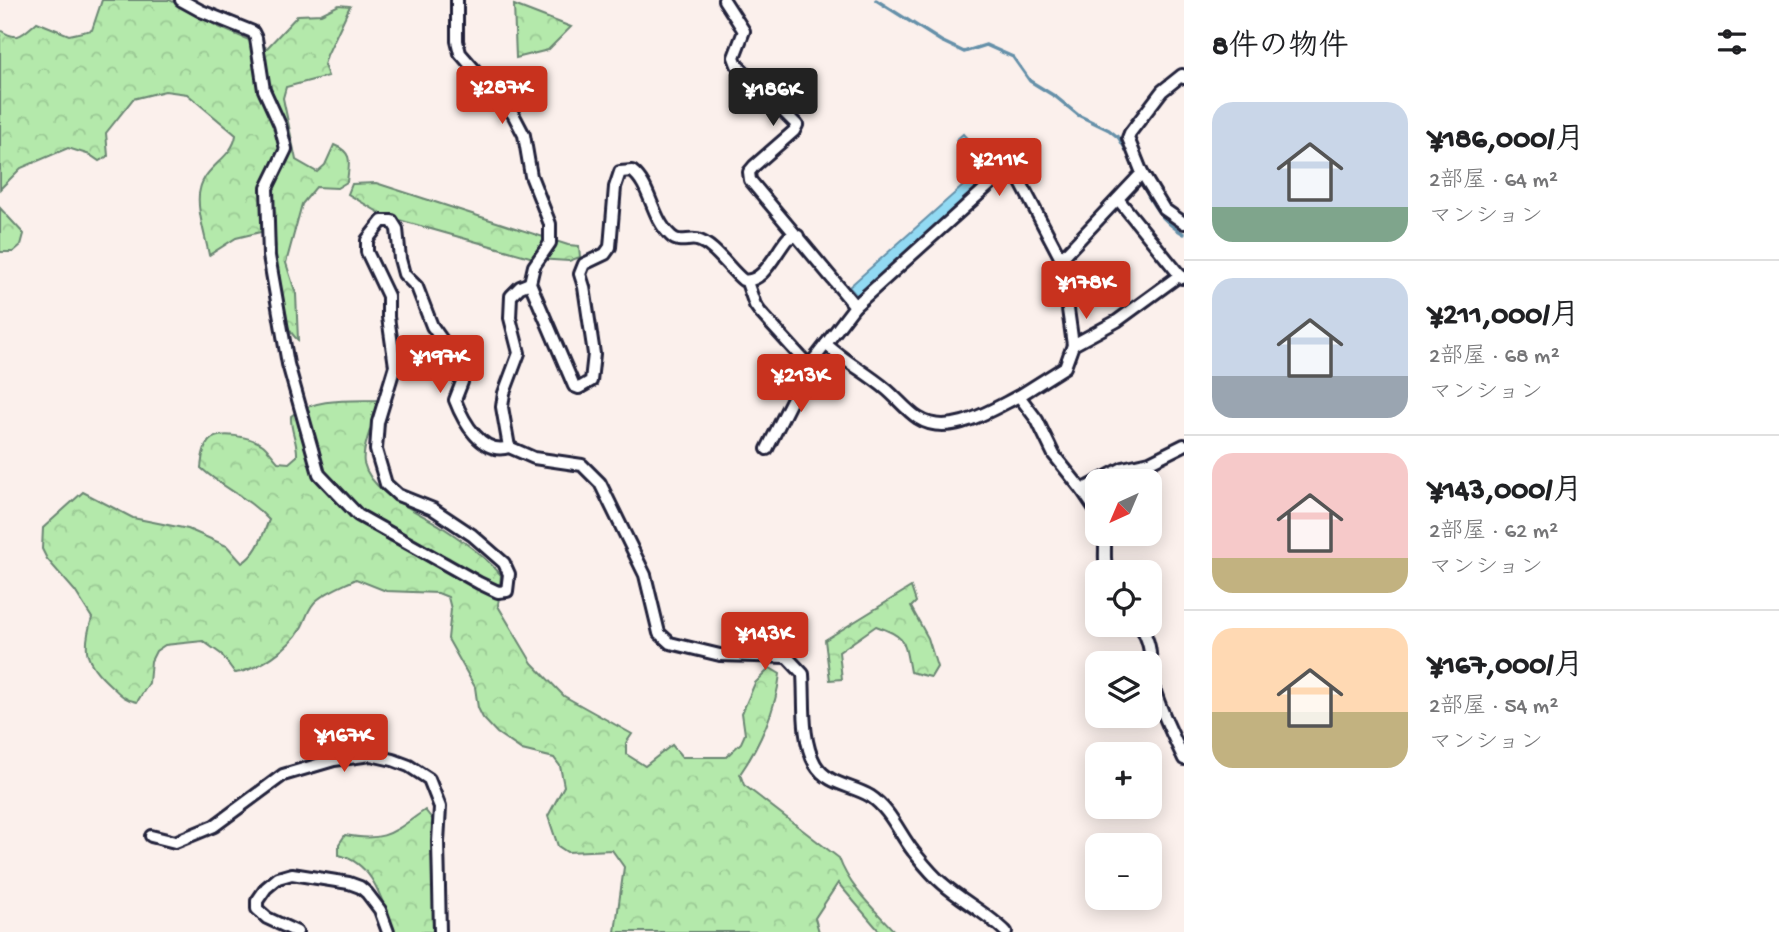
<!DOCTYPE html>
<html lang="ja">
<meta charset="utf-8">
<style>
body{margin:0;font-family:"Gochi Hand","Klee One",sans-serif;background:#f6f6f6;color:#202124;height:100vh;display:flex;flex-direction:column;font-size:26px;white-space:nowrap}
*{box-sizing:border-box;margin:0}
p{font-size:23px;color:#757577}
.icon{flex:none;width:38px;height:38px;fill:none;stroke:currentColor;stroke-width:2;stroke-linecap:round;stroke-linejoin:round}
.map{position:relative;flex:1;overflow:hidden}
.drawer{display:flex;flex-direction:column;background:#fff;width:595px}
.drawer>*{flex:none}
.needle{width:46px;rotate:224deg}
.fabs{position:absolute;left:1085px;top:469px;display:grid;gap:14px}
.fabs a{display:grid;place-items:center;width:77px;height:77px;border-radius:14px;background:#fff;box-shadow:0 4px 18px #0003;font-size:35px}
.price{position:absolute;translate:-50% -60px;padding:0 16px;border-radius:7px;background:#c8321e;color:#fff;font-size:23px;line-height:46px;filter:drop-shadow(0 2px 4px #0008)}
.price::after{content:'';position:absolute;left:50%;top:42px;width:21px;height:16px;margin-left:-10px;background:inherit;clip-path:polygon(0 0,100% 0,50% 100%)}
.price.current{background:#222;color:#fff}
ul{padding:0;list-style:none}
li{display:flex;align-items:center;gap:21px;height:175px;padding:0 28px}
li+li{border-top:2px solid #e0e0e0}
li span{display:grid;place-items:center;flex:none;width:196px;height:140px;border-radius:21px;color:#555}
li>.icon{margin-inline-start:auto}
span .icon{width:84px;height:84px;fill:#fffc;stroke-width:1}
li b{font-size:30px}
h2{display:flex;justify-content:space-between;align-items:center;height:84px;padding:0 28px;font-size:30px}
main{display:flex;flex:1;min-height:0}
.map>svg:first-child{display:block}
.forest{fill:url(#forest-crowns);stroke:#6b8673;stroke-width:2}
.water{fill:#92daf3;stroke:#6590a9;stroke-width:2}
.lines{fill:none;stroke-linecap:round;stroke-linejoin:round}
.stream{stroke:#6590a9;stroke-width:3.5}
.street-casing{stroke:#22223b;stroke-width:16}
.street{stroke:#fff;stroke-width:10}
</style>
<main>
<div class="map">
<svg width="1184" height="932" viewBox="0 0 1184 932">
<defs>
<pattern id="forest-crowns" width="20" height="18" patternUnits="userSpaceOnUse" patternTransform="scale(1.75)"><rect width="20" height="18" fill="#b4e9ab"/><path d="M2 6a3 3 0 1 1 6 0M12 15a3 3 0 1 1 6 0" fill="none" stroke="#9ac894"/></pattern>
</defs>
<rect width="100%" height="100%" fill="#fbf0ec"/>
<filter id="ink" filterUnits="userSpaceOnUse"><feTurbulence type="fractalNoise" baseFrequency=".0143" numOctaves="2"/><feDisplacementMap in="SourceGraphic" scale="14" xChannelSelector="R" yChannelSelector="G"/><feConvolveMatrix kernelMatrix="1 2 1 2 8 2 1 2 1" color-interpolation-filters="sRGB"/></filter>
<g filter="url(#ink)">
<!-- forest -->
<g class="forest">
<path d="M102 0H170L219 27 267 48 298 15 321 14 339 5 350 6 327 55 324 65 328 76 286 87 283 98 296 160 317 172 325 165 334 145C354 153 349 163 347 182L337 188 316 187 302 204 286 263 296 294 298 340C276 323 273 258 269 230L236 238 209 255C206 238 195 206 200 189 205 166 233 158 236 135L187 94 165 91 133 99 106 133 108 156 99 161 90 155 68 148 21 168 0 189V30C18 42 22 35 37 22L69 35 92 30Z"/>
<polygon points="514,5 571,27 548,50 516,58"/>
<polygon points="376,183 568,245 579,246 580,257 569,261 537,259 385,216 348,194 352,184"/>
<polygon points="0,208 24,234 21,245 13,252 0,252"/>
<path d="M381 400C376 414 361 449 364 463 371 494 418 511 442 527 462 540 486 557 501 575L498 606 532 663 564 696 632 734 626 743V754L645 766 672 745 682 757H726L741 743 745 734 742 713 755 683 770 668 780 674C776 709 760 745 740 774L744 785 839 858C849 887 875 910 895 932H880L838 883 815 918 819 932H615L624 867 612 850 567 852 558 846 548 816 564 786 560 766 554 758 522 750 497 733 483 718 478 708 475 687 448 639 451 609 448 597 438 593 386 591 356 579C344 585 328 591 317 600 308 607 307 618 301 628 290 648 258 670 235 673L221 654 203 641 165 645 156 651 151 661 149 683 137 702C124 700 119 693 109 684 85 662 82 650 92 618L75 591 47 559 42 549 43 528 83 492 133 518 188 529 227 546 242 563C258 553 262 536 269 520 248 497 224 489 201 468 202 459 203 448 209 441 219 430 251 437 263 445 268 449 273 457 278 462L289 463 297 456C298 442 290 431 291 416 314 397 353 401 381 400Z"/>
<path d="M911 587 916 602 911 607 928 638 937 667 931 677 910 672C904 641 907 637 876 626L839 652 842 679 830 680 825 640Z"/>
<path d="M425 810 433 820 434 932H394C382 902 375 864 339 855V844L345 835C386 843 393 832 425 810Z"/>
</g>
<!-- water -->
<polygon class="water" points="963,134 999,174 859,298 849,287 981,170 956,140"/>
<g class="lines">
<!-- stream -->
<g class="stream">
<polyline points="876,0 941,41 964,52 986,45 1013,57 1030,81 1056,97 1078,115 1109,130 1119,138 1131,158"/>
<path d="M1141 181C1151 203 1162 222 1184 234"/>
</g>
<!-- street casing -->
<g class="street-casing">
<g id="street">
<path d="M181 0 201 11 253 32 256 38 264 90 280 125 286 149 267 188 269 256 288 364 319 474 358 515 479 583 498 592 507 591 509 574 504 563 472 535 433 509 398 495 386 484 376 450 378 422 395 366 388 317V296L367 252V240L382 221H392L397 229 400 259 404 274 417 287 432 326 462 368V382L455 400C463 421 482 456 509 447L534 458 582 465 600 483 645 575 659 633 670 643 720 655 787 657 803 674C805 702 801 739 815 764 827 785 852 785 870 796 890 809 899 833 913 851 922 862 931 874 942 883 962 901 987 913 1006 932"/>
<path d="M457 0V41L460 53 513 114 524 135 531 176 550 224V243L534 266 530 283 574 386 579 388 591 381 594 354 584 287 580 274 584 264 605 254 610 247 615 187 620 172 632 171C651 185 651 218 671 236 679 244 688 238 697 240 715 245 729 269 743 280 763 285 776 251 788 238L798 236"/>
<polyline points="724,0 744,31 734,57 737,65 797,125 794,131 754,166 749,172 750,180 855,306"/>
<polyline points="1142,173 1128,138 1130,133 1162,91 1182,75 1184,78"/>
<polyline points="1118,199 1182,278"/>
<polyline points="1061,259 1142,173 1164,209 1184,223"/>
<polyline points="747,282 755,305 760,312 809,366 855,306 1007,169 1020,181 1061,259 1073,345"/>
<path d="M826 344C844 361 867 373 886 389 897 398 906 410 918 418 949 438 991 410 1019 396L1037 420 1054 455 1082 490 1097 482"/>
<polyline points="1019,396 1065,367 1073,345 1117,321 1180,275"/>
<polyline points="509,447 502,407 504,393 519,353 510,318 511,296 520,287 530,283"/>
<polyline points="767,449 809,366"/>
<polyline points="1098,481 1123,468 1150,462 1184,445"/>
<polyline points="1082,490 1097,512"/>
<path d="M1104 534C1107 548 1102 560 1108 572"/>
<path d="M1140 625C1156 652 1147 662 1154 688 1161 712 1173 736 1184 759"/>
<polyline points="151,836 175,842 214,826 283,775 334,760 371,755 393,760 409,766 429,779 440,807 438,842 440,932"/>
<polyline points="297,932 267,918 257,909 257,901 266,888 278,878 292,874 349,883 360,887 367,893 380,910 388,932"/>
</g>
</g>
<!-- street -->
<use href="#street" class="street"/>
</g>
</g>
</svg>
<div class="fabs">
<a><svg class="needle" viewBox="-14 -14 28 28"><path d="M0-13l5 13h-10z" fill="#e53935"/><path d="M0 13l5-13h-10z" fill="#757577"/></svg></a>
<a><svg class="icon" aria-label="locate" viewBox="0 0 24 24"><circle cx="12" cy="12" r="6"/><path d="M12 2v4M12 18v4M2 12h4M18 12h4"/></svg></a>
<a><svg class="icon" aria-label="layers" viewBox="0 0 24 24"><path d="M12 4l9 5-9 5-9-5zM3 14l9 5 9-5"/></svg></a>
<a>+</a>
<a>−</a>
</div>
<b class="price" style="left:502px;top:126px">¥287K</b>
<b class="price current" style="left:773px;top:128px">¥186K</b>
<b class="price" style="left:999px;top:198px">¥211K</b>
<b class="price" style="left:1086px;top:321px">¥178K</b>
<b class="price" style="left:440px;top:395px">¥197K</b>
<b class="price" style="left:801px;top:414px">¥213K</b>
<b class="price" style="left:765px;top:672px">¥143K</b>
<b class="price" style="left:344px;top:774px">¥167K</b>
</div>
<section class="drawer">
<h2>8件の物件<svg class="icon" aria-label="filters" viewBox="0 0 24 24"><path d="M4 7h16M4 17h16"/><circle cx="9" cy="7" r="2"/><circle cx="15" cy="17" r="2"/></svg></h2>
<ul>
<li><span style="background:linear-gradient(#c9d6e8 75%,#7fa58c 0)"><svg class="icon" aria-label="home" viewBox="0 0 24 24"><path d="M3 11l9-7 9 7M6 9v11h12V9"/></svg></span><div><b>¥186,000/月</b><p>2部屋 · 64 m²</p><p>マンション</p></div></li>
<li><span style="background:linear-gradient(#c9d6e8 70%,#9aa5b1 0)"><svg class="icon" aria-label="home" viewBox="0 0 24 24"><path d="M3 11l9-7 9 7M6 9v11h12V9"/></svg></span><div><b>¥211,000/月</b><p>2部屋 · 68 m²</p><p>マンション</p></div></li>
<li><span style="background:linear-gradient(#f6c9c9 75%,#c2b280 0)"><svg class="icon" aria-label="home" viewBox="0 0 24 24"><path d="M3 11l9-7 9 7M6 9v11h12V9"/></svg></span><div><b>¥143,000/月</b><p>2部屋 · 62 m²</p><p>マンション</p></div></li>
<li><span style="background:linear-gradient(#ffd9b3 60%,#c2b280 0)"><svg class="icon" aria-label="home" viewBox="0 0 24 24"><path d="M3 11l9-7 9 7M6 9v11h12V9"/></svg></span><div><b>¥167,000/月</b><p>2部屋 · 54 m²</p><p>マンション</p></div></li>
</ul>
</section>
</main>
